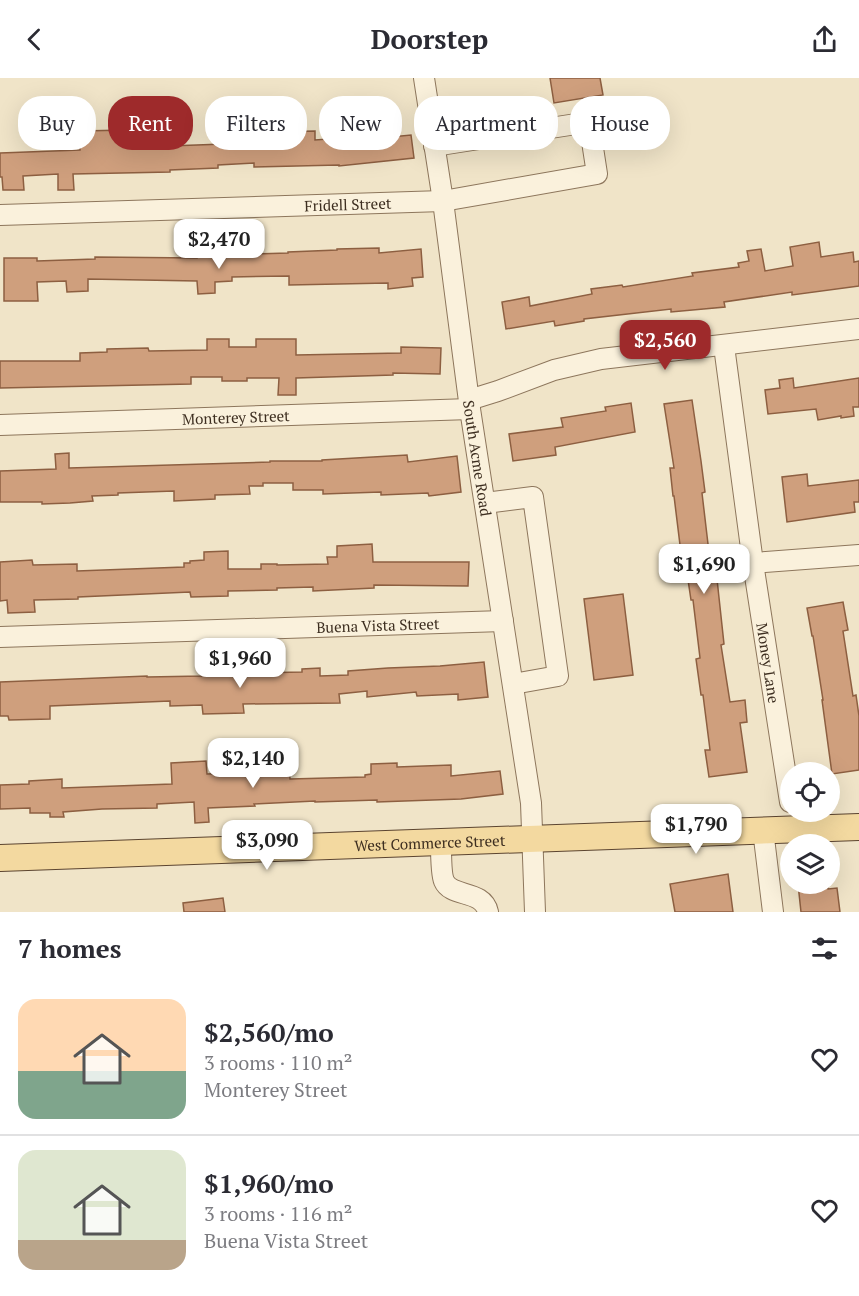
<!DOCTYPE html>
<meta charset="utf-8">
<style>
body{margin:0;font-family:"PT Serif",serif;background:#f2f2f3;color:#2b2b33;height:100vh;display:flex;flex-direction:column;font-size:22px;white-space:nowrap}
*{box-sizing:border-box;margin:0}
p{font-size:20px;color:#7c7c81}
.icon{flex:none;width:33px;height:33px;fill:none;stroke:currentColor;stroke-width:2;stroke-linecap:round;stroke-linejoin:round}
.map{position:relative;height:834px;overflow:hidden}
.details{display:flex;flex-direction:column;background:#fff;flex:1}
.details>*{flex:none}
.hud{position:absolute;left:18px;top:18px;width:824px;height:54px;display:flex;gap:12px}
.controls{position:absolute;left:780px;top:684px;display:grid;gap:12px}
.controls a{display:grid;place-items:center;width:60px;height:60px;border-radius:50%;background:#fff;box-shadow:0 6px 24px #0002;font-size:30px}
.price{position:absolute;translate:-50% -51px;padding:0 14px;border-radius:12px;background:#fff;color:#222;font-size:20px;line-height:39px;filter:drop-shadow(0 2px 3px #0008)}
.price::after{content:'';position:absolute;left:50%;top:36px;width:18px;height:14px;margin-left:-9px;background:inherit;clip-path:polygon(0 0,100% 0,50% 100%)}
.price.selected{background:#9e2a2b;color:#fff}
ul{padding:0;list-style:none}
li{display:flex;align-items:center;gap:18px;height:150px;padding:0 18px}
li+li{border-top:2px solid #e1e1e2}
li span{display:grid;place-items:center;flex:none;width:168px;height:120px;border-radius:18px;color:#555}
li>.icon{margin-inline-start:auto}
span .icon{width:72px;height:72px;fill:#fffc;stroke-width:1}
li b{font-size:26px}
h2{display:flex;justify-content:space-between;align-items:center;height:72px;padding:0 18px;font-size:26px}
.pill{padding:0 21px;border-radius:24px;background:#fff;box-shadow:0 6px 24px #0002;font-size:21px;line-height:54px}
.pill.selected{background:#9e2a2b;color:#fff}
header{display:flex;justify-content:space-between;align-items:center;height:78px;padding:0 18px;background:#fff;font-size:27px;font-weight:600}
.map>svg:first-child{display:block}
.building{fill:#cf9f7d;stroke:#8d5f41;stroke-width:1.5}
.lines{fill:none;stroke-linecap:round;stroke-linejoin:round}
.minor-casing{stroke:#8d765c;stroke-width:22}
.major-casing{stroke:#5b4430;stroke-width:28}
.minor{stroke:#faf1dc;stroke-width:20}
.major{stroke:#f3d9a0;stroke-width:26}
.labels{text-anchor:middle;dominant-baseline:central;stroke-width:5;stroke-linejoin:round;paint-order:stroke}
.street-label{font-size:15px;fill:#3d2e20;stroke:#f7eed8}
</style>
<header><svg class="icon" aria-label="back" viewBox="0 0 24 24"><path d="M15 5l-7 7 7 7"/></svg>Doorstep<svg class="icon" aria-label="share" viewBox="0 0 24 24"><path d="M12 15V3M7 8l5-5 5 5M5 13v7h14v-7"/></svg></header>
<div class="map">
<svg width="859" height="834" viewBox="0 0 859 834">
<rect width="100%" height="100%" fill="#f0e4c8"/>
<!-- building -->
<g class="building">
<polygon points="550,0 600,0 603,17 554,25"/>
<polygon points="149,42 150,67 169,67 169,68 224,66 223,54 265,52 265,54 315,53 315,62 369,58 368,50 390,48 391,59 411,57 414,80 339,88 339,87 254,89 254,85 218,87 218,90 170,92 170,94 73,96 74,112 58,112 58,96 23,98 24,112 3,112 2,99 0,99 0,75 80,72 80,53 128,52 128,43"/>
<polygon points="819,164 821,179 853,174 854,184 859,183 859,208 792,217 792,214 724,224 725,229 671,234 671,231 584,241 584,243 555,248 554,243 506,251 502,224 529,219 530,228 592,216 591,211 622,207 623,209 693,198 692,195 739,189 738,185 749,183 747,173 761,171 765,193 793,188 790,169"/>
<polygon points="379,170 379,175 421,171 423,199 412,200 413,208 388,211 388,205 289,207 289,198 232,199 232,203 215,204 215,215 198,216 197,203 88,201 88,213 67,214 66,203 37,204 38,223 4,223 4,180 37,180 37,183 95,181 95,179 197,180 197,178 288,175 288,174 337,172 337,171"/>
<polygon points="207,261 229,261 229,269 256,269 256,261 296,261 296,277 401,275 401,269 441,270 440,296 393,295 393,297 296,300 296,317 278,317 279,300 247,300 247,303 222,303 222,299 191,299 191,306 0,310 0,283 80,283 80,275 107,274 107,271 148,270 149,273 207,272"/>
<polygon points="793,300 794,310 859,300 859,329 853,329 854,338 841,340 841,338 818,342 816,331 768,336 765,312 780,310 779,302"/>
<polygon points="692,322 701,383 705,414 702,415 710,483 722,481 725,499 717,501 724,566 721,567 730,624 745,622 747,644 740,645 747,694 709,699 705,672 710,672 703,617 701,617 696,581 700,580 693,522 691,522 684,475 681,475 674,418 673,418 670,390 674,390 664,326"/>
<polygon points="631,325 635,354 555,369 556,377 513,383 509,356 563,349 561,340 606,333 605,329"/>
<polygon points="69,375 69,390 270,384 270,383 322,383 322,382 407,377 408,384 457,378 461,414 429,418 428,415 381,417 381,414 323,416 323,412 293,412 293,405 263,405 263,408 249,408 250,416 215,417 215,421 174,423 174,413 118,415 118,417 92,418 93,423 70,425 42,426 42,424 0,424 0,393 56,391 55,376"/>
<polygon points="807,396 808,408 859,402 859,424 854,424 855,434 787,444 782,399"/>
<polygon points="372,466 373,484 469,484 468,508 374,507 374,510 313,513 313,509 277,510 277,512 228,513 228,518 191,519 190,514 78,519 78,521 34,522 35,534 8,535 7,522 0,523 0,484 32,482 33,487 77,486 77,493 184,489 184,485 190,485 190,483 204,482 204,474 228,473 228,491 261,491 261,486 277,486 277,487 328,486 327,479 337,479 337,468"/>
<polygon points="623,516 633,597 594,602 584,521"/>
<polygon points="843,524 848,552 843,553 853,618 856,617 859,638 859,692 832,696 822,622 823,622 813,558 812,558 807,530"/>
<polygon points="484,584 488,619 458,622 458,616 417,618 416,614 367,619 367,613 339,616 340,625 243,626 244,635 203,636 202,627 170,628 170,623 50,628 50,641 9,642 8,638 0,638 0,604 147,598 147,599 202,598 202,597 249,595 302,594 302,591 320,590 320,598 348,597 348,593 388,590 440,588"/>
<polygon points="206,683 207,696 262,694 262,686 289,684 290,701 365,699 365,697 371,696 371,686 397,685 397,689 451,687 451,698 500,693 503,716 461,721 377,724 377,722 315,724 315,723 254,726 255,728 208,730 209,744 195,745 194,724 157,726 157,730 102,731 63,734 64,739 50,739 50,735 30,735 30,730 0,731 0,707 29,706 29,703 62,701 62,710 172,706 171,685"/>
<polygon points="728,796 733,834 675,834 670,806"/>
<polygon points="798,806 827,806 828,811 837,810 840,834 801,834"/>
<polygon points="223,820 225,834 184,834 183,825"/>
</g>
<g class="lines">
<!-- minor casing -->
<g class="minor-casing">
<g id="minor">
<path id="s1" d="M424 0 443 123 470 331 531 725 535 834"/>
<path id="s2" d="M0 137 443 123 597 96 589 44 434 68"/>
<path id="s3" d="M724 268 753 485 790 724"/>
<polyline points="469,322 498,313 554,292 601,281 859,251"/>
<path id="s4" d="M0 347 470 331"/>
<polyline points="485,425 533,419 558,598 513,606"/>
<polyline points="753,485 859,477"/>
<path id="s5" d="M0 559 503 543"/>
<polyline points="763,752 773,834"/>
<path d="M441 765C441 774 441 796 444 803 451 820 483 811 488 834"/>
</g>
</g>
<!-- major casing -->
<g class="major-casing">
<g id="major">
<path id="s6" d="M0 780 859 749"/>
</g>
</g>
<!-- minor -->
<use href="#minor" class="minor"/>
<!-- major -->
<use href="#major" class="major"/>
</g>
<g class="labels">
<!-- street labels -->
<g class="street-label">
<text stroke="none"><textPath href="#s2" startOffset="348">Fridell Street</textPath></text>
<text stroke="none"><textPath href="#s4" startOffset="236">Monterey Street</textPath></text>
<text stroke="none"><textPath href="#s1" startOffset="384">South Acme Road</textPath></text>
<text stroke="none"><textPath href="#s5" startOffset="378">Buena Vista Street</textPath></text>
<text stroke="none"><textPath href="#s3" startOffset="320">Money Lane</textPath></text>
<text stroke="none"><textPath href="#s6" startOffset="430">West Commerce Street</textPath></text>
</g>
</g>
</svg>
<div class="controls">
<a><svg class="icon" aria-label="locate" viewBox="0 0 24 24"><circle cx="12" cy="12" r="6"/><path d="M12 2v4M12 18v4M2 12h4M18 12h4"/></svg></a>
<a><svg class="icon" aria-label="layers" viewBox="0 0 24 24"><path d="M12 4l9 5-9 5-9-5zM3 14l9 5 9-5"/></svg></a>
</div>
<b class="price" style="left:219px;top:192px">$2,470</b>
<b class="price selected" style="left:665px;top:293px">$2,560</b>
<b class="price" style="left:704px;top:517px">$1,690</b>
<b class="price" style="left:240px;top:611px">$1,960</b>
<b class="price" style="left:253px;top:711px">$2,140</b>
<b class="price" style="left:696px;top:777px">$1,790</b>
<b class="price" style="left:267px;top:793px">$3,090</b>
<div class="hud">
<a class="pill">Buy</a>
<a class="pill selected">Rent</a>
<a class="pill">Filters</a>
<a class="pill">New</a>
<a class="pill">Apartment</a>
<a class="pill">House</a>
</div>
</div>
<section class="details">
<h2>7 homes<svg class="icon" aria-label="filters" viewBox="0 0 24 24"><path d="M4 7h16M4 17h16"/><circle cx="9" cy="7" r="2"/><circle cx="15" cy="17" r="2"/></svg></h2>
<ul>
<li><span style="background:linear-gradient(#ffd9b3 60%,#7fa58c 0)"><svg class="icon" aria-label="home" viewBox="0 0 24 24"><path d="M3 11l9-7 9 7M6 9v11h12V9"/></svg></span><div><b>$2,560/mo</b><p>3 rooms · 110 m²</p><p>Monterey Street</p></div><svg class="icon" aria-label="heart" viewBox="0 0 24 24"><path d="M12 20l-8-8c-3-5 5-10 8-4 3-6 11-1 8 4z"/></svg></li>
<li><span style="background:linear-gradient(#dfe7d0 75%,#b9a48a 0)"><svg class="icon" aria-label="home" viewBox="0 0 24 24"><path d="M3 11l9-7 9 7M6 9v11h12V9"/></svg></span><div><b>$1,960/mo</b><p>3 rooms · 116 m²</p><p>Buena Vista Street</p></div><svg class="icon" aria-label="heart" viewBox="0 0 24 24"><path d="M12 20l-8-8c-3-5 5-10 8-4 3-6 11-1 8 4z"/></svg></li>
</ul>
</section>
